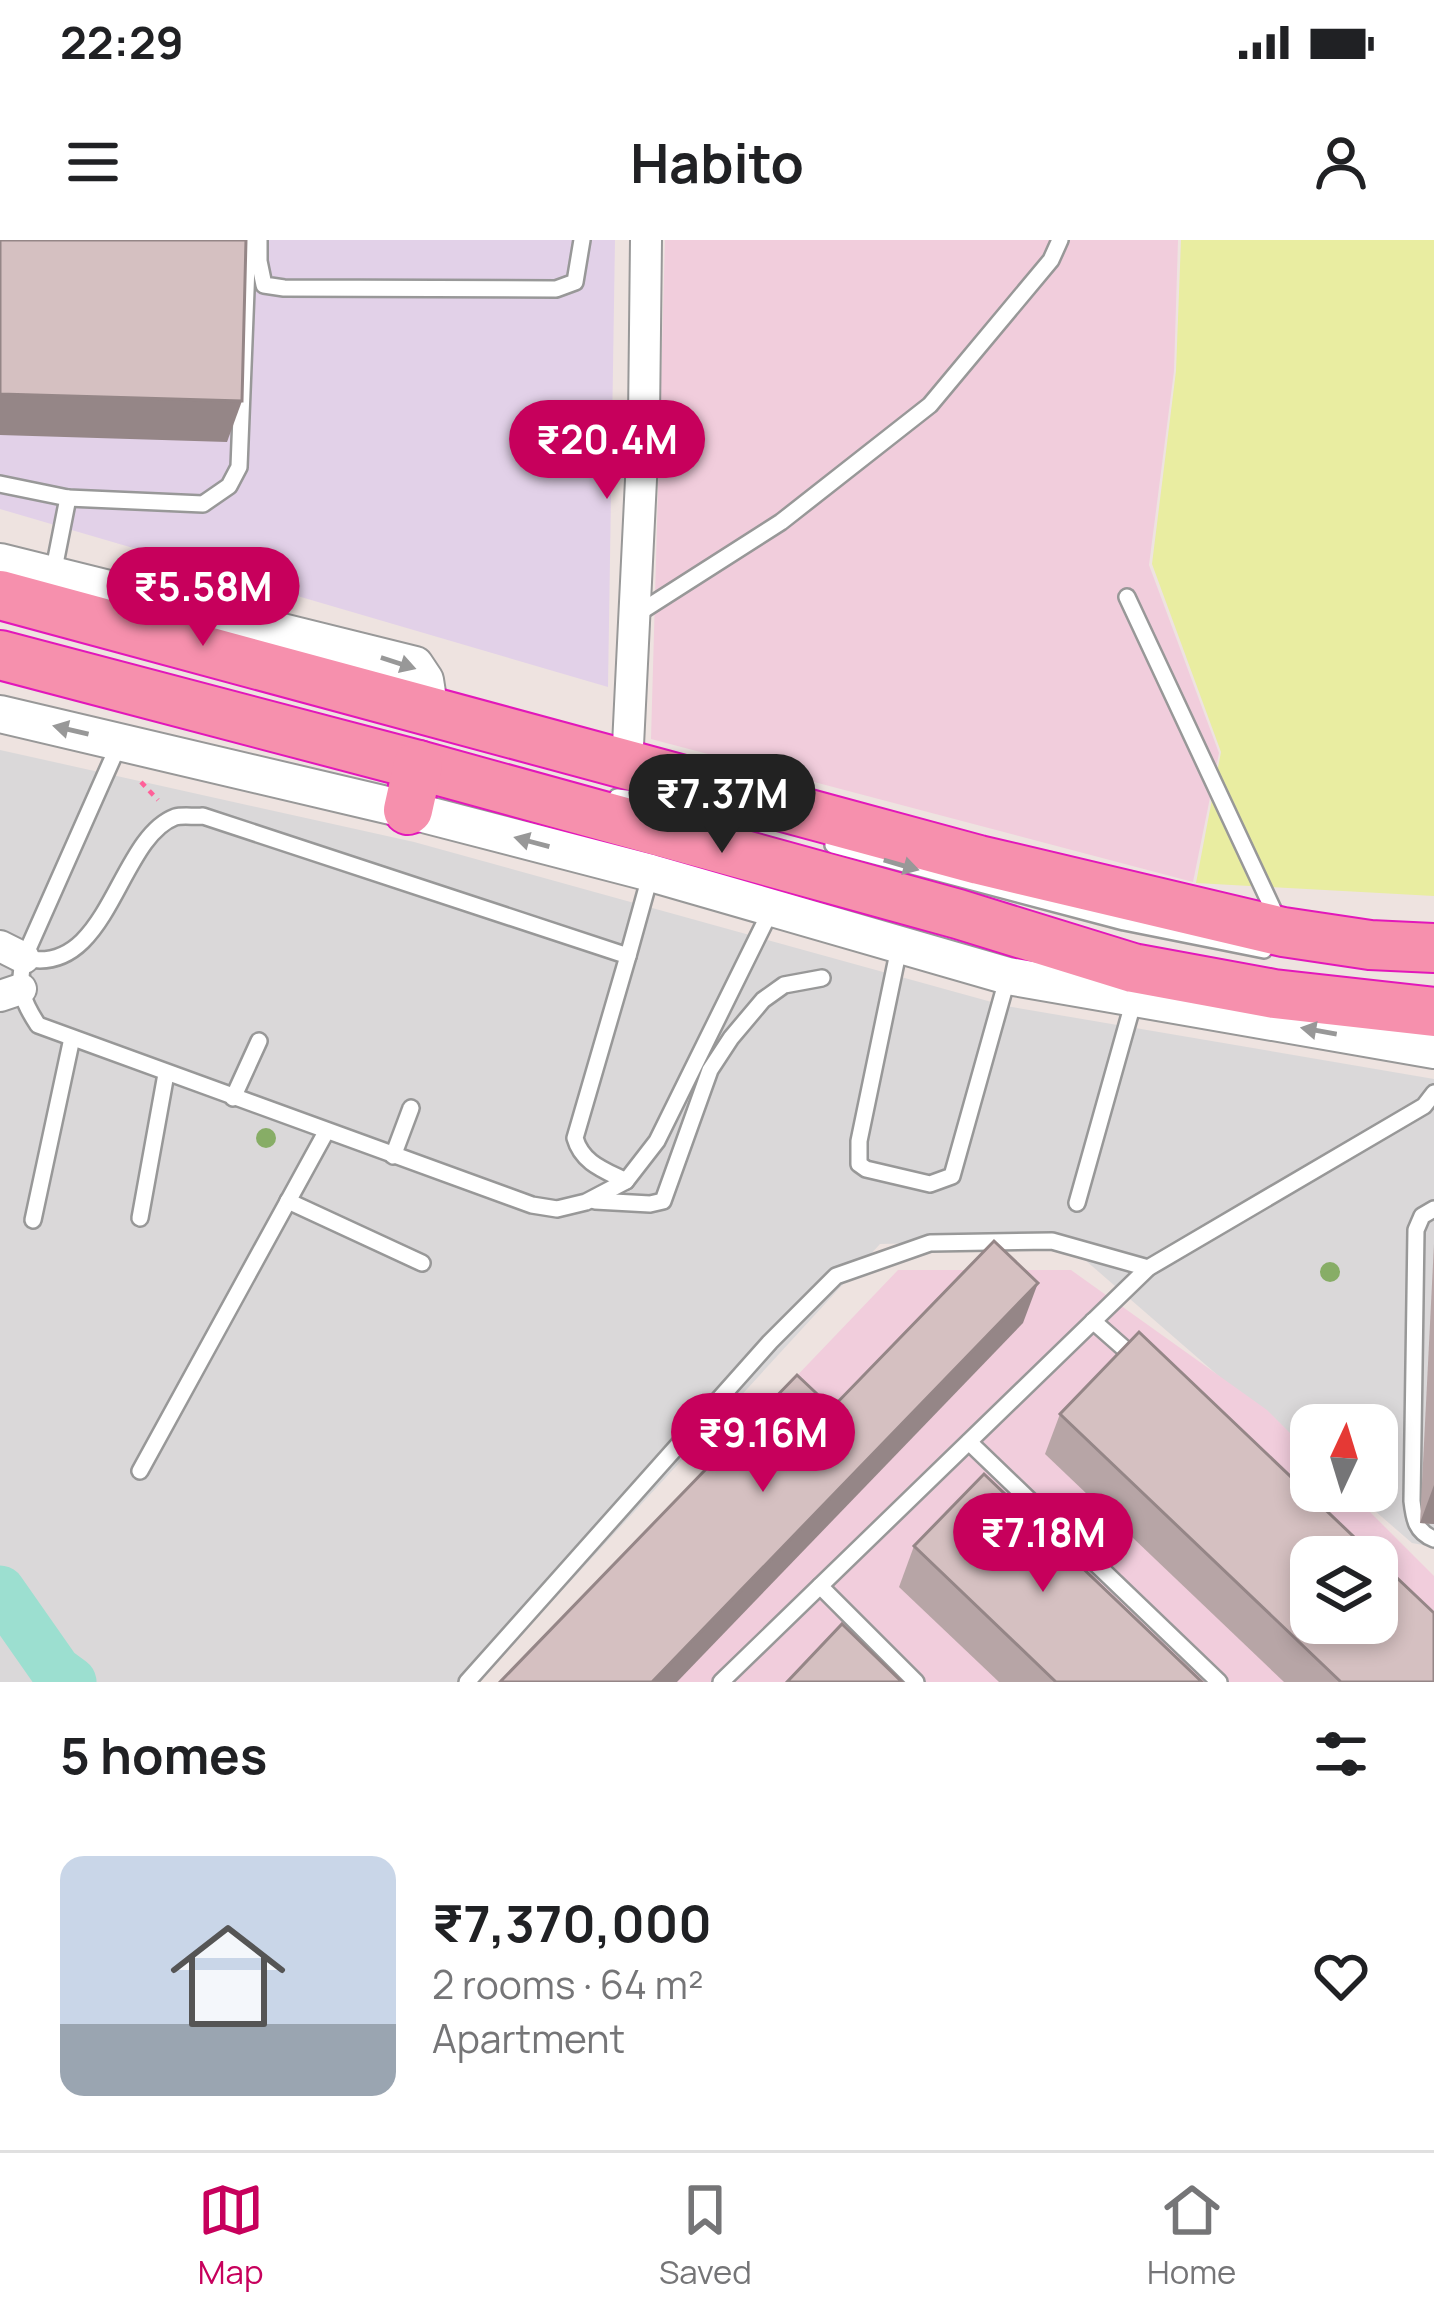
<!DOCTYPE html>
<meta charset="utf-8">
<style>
body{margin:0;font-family:Manrope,sans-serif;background:#f2f2f2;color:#202124;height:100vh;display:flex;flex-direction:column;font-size:45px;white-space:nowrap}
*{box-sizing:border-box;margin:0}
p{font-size:39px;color:#757577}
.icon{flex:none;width:66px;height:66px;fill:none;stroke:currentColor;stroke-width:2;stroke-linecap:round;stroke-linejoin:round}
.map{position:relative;height:1442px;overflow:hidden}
.sheet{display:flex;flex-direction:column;background:#fff;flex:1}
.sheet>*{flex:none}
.needle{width:78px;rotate:4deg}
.controls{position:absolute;left:1290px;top:1164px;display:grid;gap:24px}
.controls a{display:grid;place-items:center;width:108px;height:108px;border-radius:24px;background:#fff;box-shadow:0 6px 18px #0003;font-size:60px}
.price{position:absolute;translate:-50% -102px;padding:0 27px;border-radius:42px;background:#c7005c;color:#fff;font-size:39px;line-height:78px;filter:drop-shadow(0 3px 6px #0008)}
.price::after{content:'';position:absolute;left:50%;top:72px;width:36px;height:27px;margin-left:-18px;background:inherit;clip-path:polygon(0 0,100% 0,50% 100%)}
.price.selected{background:#222;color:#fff}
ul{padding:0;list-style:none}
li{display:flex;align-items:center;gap:36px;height:300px;padding:0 60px}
li span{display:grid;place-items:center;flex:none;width:336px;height:240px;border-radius:24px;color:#555}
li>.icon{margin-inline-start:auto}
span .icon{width:144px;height:144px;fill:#fffc;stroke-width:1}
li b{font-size:51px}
h2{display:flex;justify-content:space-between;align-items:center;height:144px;padding:0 60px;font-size:51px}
.status{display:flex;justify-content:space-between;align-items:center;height:84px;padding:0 60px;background:#fff;direction:ltr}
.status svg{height:33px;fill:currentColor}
header{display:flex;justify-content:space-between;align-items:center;height:156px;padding:0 60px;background:#fff;font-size:54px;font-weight:700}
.tabs{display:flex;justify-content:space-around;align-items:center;height:168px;border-top:3px solid #e0e0e0;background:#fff;font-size:33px;color:#757577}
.tabs a{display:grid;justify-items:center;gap:6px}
.tabs .selected{color:#c7005c}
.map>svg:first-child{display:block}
.residential{fill:#dad8d9}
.commercial{fill:#f1cddc;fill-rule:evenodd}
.industrial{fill:#e2d1e8}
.grass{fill:#e9eda1}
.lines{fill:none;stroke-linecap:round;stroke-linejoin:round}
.river{stroke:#9cdfd0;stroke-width:51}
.service-casing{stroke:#989898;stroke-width:20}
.minor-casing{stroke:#989898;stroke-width:34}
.tertiary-casing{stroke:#989898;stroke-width:40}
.trunk-casing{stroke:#e217ba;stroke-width:52}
.path{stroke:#ff6099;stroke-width:4.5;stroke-dasharray:6 6;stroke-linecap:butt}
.service{stroke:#fff;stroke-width:15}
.minor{stroke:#fff;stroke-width:30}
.tertiary{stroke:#fff;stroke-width:36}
.trunk{stroke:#f690ad;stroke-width:48}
.tree{fill:#87ad66}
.wall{fill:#b7a5a6}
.shaded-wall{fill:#958687}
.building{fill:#d5c0c1;stroke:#958687;stroke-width:3}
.oneway{fill:#989898}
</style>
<div class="status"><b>22:29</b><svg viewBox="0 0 49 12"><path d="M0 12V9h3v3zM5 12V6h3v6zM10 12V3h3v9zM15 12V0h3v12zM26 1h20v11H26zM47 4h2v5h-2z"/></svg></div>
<header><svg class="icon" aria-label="menu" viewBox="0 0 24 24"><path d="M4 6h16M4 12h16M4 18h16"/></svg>Habito<svg class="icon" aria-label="person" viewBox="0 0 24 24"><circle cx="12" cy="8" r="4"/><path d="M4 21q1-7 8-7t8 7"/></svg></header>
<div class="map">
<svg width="1434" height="1442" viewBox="0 0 1434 1442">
<rect width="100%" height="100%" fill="#eee3e0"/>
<!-- residential -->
<polygon class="residential" points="0,510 414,602 1006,766 1434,839 1434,1307 1412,1303 1352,1251 1377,1251 1377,1185 1311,1185 1311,1216 1062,1000 880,1004 478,1442 0,1442"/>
<!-- commercial -->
<g class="commercial">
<polygon points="665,0 1178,0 1174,131 1149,325 1219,513 1193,642 651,499"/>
<path d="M898 1030H1071L1267 1170 1311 1214V1251H1349L1434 1336V1442H504ZM1311 1317H1377V1383H1311Z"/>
</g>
<!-- industrial -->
<polygon class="industrial" points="0,0 615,0 608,447 0,269"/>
<!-- grass -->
<polygon class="grass" points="1181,0 1434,0 1434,656 1196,643 1221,512 1152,324 1176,131"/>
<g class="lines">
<!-- river -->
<polyline class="river" points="0,1351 56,1431 71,1442"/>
<!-- service casing -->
<g class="service-casing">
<g id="service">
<polyline points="259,0 259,21 264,45 284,48 556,49 575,42 582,0"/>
<polyline points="0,244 68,258 203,264 229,246 239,227 248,0"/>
<polyline points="53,334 68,258"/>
<polyline points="1127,357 1278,680"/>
<polyline points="637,374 781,282 930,165 1051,20 1060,0"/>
<path d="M119 504 24 718C17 746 22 761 38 785L532 965 557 969 586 962 626 941 657 901 772 668"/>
<polyline points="617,557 694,566"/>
<polyline points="833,605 1124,682 1264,710"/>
<polyline points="899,708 859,901 859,924 866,929 930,944 952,936 1008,736"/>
<path d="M24 718C109 738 117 599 175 577 182 575 196 577 203 576L628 716 651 633"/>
<polyline points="233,858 259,801"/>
<polyline points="393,916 411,868"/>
<path d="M626 941C604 930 582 923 575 898L628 716"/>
<polyline points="288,961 422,1023"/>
<polyline points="595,961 650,964 663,961 710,830 731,798 763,760 784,745 822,738"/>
<polyline points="1077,963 1134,760"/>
<path d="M1434 969 1422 976 1416 990 1412 1261C1414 1279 1416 1292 1434 1299"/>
<polyline points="140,978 166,834"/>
<polyline points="33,980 72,798"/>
<polyline points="1093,1081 1135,1118"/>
<polyline points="969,1202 1219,1442"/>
<polyline points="140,1231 326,892"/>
<polyline points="820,1346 916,1442"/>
<polyline points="467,1442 770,1102 836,1036 930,1003 1052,1001 1148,1028"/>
<polyline points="721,1442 1148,1028 1424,866 1434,853"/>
</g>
</g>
<!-- minor casing -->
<g class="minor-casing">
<g id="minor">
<polyline points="627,526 644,178 646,0"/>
<polyline points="0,706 24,718"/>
<polyline points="0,756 21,749"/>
</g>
</g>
<!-- tertiary casing -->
<g class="tertiary-casing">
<g id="tertiary">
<polyline points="0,322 415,425 425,440 430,472"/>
<polyline points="0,474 408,570 651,633 1008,736 1434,810"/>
</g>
</g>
<!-- trunk casing -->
<g class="trunk-casing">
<g id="trunk">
<polyline points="0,355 979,620 1283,692 1370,705 1434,708"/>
<polyline points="0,415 418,525 958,674 1133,728 1274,754 1434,772"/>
<polyline points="408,570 418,525"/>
</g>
</g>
<!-- path -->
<polyline class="path" points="141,542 158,560"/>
<!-- service -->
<use href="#service" class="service"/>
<!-- minor -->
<use href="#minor" class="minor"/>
<!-- tertiary -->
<use href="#tertiary" class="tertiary"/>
<!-- trunk -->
<use href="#trunk" class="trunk"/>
</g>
<!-- trees -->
<g class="tree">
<circle cx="266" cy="898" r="10"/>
<circle cx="1330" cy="1032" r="10"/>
</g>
<!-- wall -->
<g class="wall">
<polygon points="1434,1004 1434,1284 1420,1283"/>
<polygon points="1060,1174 1434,1442 1284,1442 1045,1214"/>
<polygon points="914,1306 1202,1442 999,1442 899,1347"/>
</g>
<!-- shaded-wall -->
<g class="shaded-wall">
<polygon points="0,154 242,161 227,202 0,195"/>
<polygon points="1038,1043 1023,1083 677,1442 652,1442"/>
<polygon points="1434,1245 1434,1284 1420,1283"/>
</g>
<!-- building -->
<g class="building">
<polygon points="0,0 246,0 242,161 0,154"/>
<polygon points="994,1001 1038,1043 652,1442 500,1442 797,1135 832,1168"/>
<polygon points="1139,1092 1375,1317 1311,1317 1311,1383 1377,1383 1377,1319 1434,1373 1434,1442 1341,1442 1060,1174"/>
<polygon points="984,1234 1202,1442 1056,1442 914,1306"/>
<polygon points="842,1384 902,1442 787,1442"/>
</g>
<!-- one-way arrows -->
<defs><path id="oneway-solid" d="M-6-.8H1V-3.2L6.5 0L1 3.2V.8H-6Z" transform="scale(3)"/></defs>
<g class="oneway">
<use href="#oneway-solid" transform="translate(398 423) rotate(18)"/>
<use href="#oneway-solid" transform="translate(71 490) rotate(-167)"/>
<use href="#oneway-solid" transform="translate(532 602) rotate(-165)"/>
<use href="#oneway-solid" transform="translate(901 625) rotate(16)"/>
<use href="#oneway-solid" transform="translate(1319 791) rotate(-170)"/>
</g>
</svg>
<div class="controls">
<a><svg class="needle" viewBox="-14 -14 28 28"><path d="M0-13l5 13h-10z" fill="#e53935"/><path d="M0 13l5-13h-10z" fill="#757577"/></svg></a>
<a><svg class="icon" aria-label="layers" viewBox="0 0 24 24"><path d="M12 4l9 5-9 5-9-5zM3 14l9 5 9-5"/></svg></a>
</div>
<b class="price" style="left:607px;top:262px">₹20.4M</b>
<b class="price" style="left:203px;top:409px">₹5.58M</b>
<b class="price selected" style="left:722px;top:616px">₹7.37M</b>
<b class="price" style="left:763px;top:1255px">₹9.16M</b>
<b class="price" style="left:1043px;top:1355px">₹7.18M</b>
</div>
<section class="sheet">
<h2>5 homes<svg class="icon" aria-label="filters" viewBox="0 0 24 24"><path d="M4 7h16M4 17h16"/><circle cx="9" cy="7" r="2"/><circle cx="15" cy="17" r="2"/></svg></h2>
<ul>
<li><span style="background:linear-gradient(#c9d6e8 70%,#9aa5b1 0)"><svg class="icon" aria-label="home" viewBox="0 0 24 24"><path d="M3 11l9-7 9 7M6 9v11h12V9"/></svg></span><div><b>₹7,370,000</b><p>2 rooms · 64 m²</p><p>Apartment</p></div><svg class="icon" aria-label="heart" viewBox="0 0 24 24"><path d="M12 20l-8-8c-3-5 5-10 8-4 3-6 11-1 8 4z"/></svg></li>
</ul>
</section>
<nav class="tabs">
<a class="selected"><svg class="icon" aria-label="map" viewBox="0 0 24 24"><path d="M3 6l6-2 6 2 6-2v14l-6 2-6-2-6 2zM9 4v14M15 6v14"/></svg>Map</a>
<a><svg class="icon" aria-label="saved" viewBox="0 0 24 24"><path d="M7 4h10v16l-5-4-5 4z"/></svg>Saved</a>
<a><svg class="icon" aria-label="home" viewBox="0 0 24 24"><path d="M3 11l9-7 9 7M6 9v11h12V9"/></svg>Home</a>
</nav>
